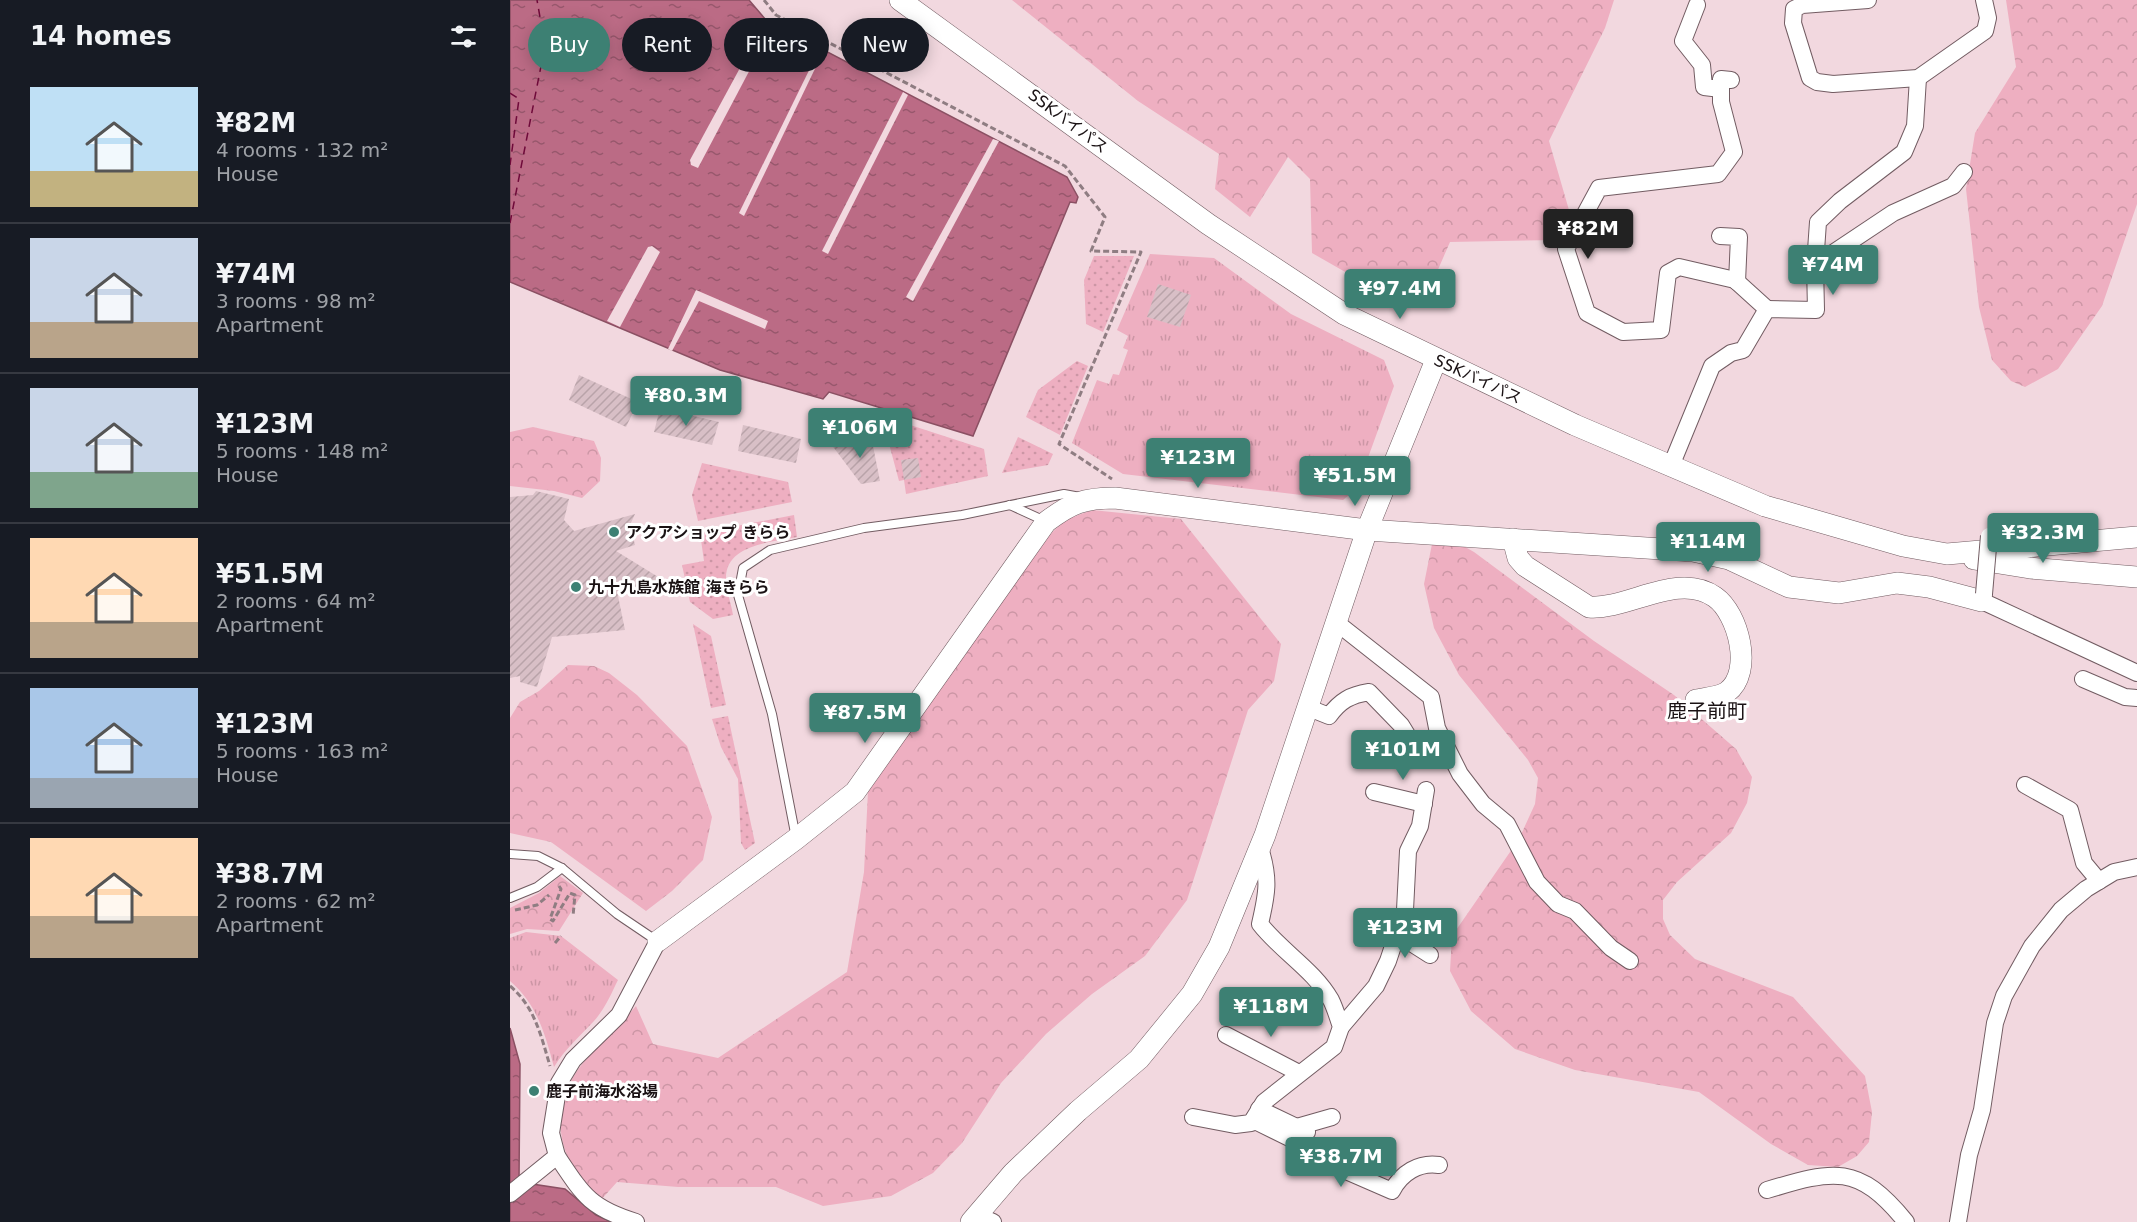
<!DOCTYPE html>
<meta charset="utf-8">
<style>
body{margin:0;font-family:"DejaVu Sans","Noto Sans JP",sans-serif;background:#242831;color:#f1f3f6;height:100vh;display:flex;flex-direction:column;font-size:22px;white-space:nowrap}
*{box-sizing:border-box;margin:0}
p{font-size:20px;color:#9ea1a6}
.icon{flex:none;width:33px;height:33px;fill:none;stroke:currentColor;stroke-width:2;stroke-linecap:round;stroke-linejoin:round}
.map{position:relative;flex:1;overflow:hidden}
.drawer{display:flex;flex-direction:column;background:#171b24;width:510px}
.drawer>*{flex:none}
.guide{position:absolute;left:18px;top:18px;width:570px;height:54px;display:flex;gap:12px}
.price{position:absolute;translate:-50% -51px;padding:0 14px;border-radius:6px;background:#3d8073;color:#fff;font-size:20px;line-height:39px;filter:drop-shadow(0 2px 3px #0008)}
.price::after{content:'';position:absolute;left:50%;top:36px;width:18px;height:14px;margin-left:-9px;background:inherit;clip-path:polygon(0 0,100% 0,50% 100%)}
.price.selected{background:#222;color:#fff}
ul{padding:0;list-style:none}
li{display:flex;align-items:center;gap:18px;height:150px;padding:0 30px}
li+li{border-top:2px solid #363941}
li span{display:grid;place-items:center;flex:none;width:168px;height:120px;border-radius:0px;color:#555}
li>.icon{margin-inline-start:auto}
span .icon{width:72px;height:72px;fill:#fffc;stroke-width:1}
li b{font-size:26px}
h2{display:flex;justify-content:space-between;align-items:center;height:72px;padding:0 30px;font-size:26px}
.tag{padding:0 21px;border-radius:27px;background:#171b24;box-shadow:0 3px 15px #0003;font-size:21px;line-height:54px}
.tag.selected{background:#3d8073;color:#fff}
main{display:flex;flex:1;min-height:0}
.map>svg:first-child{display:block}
.grass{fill:url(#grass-dots)}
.forest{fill:url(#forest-crowns)}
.park{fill:url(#park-tufts)}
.water{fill:url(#water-ripples);stroke:#8b5063;stroke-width:1.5}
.pier{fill:#f2d8df}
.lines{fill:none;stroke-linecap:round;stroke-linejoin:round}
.ferry{stroke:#6f0a3a;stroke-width:1.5;stroke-dasharray:8 6;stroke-linecap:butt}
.building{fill:url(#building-hatch)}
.service-casing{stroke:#725c62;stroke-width:10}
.minor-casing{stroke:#725c62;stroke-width:18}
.tertiary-casing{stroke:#725c62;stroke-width:22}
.path{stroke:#8f7d82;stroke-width:3;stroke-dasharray:6 3;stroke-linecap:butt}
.service{stroke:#fff;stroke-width:8}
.minor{stroke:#fff;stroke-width:16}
.tertiary{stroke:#fff;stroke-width:21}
.minor-bridge-casing{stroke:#725c62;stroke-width:18;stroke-linecap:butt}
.minor-bridge{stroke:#fff;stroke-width:16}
.poi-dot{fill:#3d8073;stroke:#fff;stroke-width:2}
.labels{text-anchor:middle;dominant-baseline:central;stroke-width:6;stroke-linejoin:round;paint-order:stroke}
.street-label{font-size:16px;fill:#1a1214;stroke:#fff}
.poi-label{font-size:16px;font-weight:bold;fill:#1a1214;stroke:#fff;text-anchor:start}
.quarter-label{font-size:20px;fill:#1a1214;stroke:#fff}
</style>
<main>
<section class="drawer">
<h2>14 homes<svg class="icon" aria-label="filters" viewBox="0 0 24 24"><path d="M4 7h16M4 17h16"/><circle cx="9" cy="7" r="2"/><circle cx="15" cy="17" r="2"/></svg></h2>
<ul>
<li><span style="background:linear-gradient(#bfe0f5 70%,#c2b280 0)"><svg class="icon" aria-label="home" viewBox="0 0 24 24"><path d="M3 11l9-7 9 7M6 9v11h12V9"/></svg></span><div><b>¥82M</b><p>4 rooms · 132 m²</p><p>House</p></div></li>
<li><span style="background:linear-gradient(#c9d6e8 70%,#b9a48a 0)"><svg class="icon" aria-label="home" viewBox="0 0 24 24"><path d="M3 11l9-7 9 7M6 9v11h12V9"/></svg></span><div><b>¥74M</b><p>3 rooms · 98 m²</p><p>Apartment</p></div></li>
<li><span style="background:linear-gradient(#c9d6e8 70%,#7fa58c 0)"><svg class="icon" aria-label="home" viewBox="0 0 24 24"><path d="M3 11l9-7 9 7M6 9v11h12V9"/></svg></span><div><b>¥123M</b><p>5 rooms · 148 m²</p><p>House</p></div></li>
<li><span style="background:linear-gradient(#ffd9b3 70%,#b9a48a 0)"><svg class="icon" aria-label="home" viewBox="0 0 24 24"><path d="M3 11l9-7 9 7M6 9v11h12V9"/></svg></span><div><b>¥51.5M</b><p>2 rooms · 64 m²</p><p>Apartment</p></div></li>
<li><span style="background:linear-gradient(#a9c7e8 75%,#9aa5b1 0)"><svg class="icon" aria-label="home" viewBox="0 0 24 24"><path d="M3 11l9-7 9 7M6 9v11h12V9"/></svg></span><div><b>¥123M</b><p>5 rooms · 163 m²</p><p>House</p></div></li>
<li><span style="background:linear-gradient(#ffd9b3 65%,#b9a48a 0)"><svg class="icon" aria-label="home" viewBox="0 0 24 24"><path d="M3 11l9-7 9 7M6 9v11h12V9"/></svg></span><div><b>¥38.7M</b><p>2 rooms · 62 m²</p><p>Apartment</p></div></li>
</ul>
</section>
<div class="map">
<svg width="1627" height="1222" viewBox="0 0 1627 1222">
<defs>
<pattern id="grass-dots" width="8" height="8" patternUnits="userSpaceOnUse" patternTransform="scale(1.5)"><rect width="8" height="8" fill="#eeafc1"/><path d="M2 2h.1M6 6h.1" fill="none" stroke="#cc96a5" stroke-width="1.8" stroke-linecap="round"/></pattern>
<pattern id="forest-crowns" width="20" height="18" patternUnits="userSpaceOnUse" patternTransform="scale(1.5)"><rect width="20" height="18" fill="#eeafc1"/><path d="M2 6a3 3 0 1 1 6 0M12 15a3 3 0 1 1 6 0" fill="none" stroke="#cc96a5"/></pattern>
<pattern id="park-tufts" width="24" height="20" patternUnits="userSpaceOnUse" patternTransform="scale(1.5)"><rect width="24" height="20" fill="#eeafc1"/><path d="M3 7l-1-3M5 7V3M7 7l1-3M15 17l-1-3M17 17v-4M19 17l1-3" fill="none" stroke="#cc96a5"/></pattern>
<pattern id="water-ripples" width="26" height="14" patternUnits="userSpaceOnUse" patternTransform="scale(1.5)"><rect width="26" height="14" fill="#bb6b85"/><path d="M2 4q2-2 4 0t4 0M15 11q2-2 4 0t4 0" fill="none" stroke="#97576c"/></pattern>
<pattern id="building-hatch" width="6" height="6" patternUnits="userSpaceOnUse" patternTransform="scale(1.5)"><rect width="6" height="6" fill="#d8bfc6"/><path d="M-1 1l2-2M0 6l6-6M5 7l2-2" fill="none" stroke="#b9a3a9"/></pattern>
</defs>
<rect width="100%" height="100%" fill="#f2d8df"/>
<!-- grass -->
<g class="grass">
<polygon points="584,256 624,256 593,332 576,324 574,280"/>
<polygon points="567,361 578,366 550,435 516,417 528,390"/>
<polygon points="391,422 474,449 478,476 396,494 394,480 389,481 374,425"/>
<polygon points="508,437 543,454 538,465 492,473"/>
<polygon points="192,463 278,482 282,502 188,521 182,495"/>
<path d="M284 515 287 537C263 542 216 544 216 578 216 590 221 603 223 615L203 619 180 602 172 565 194 561 190 533Z"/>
<polygon points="183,624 201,636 216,705 201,708"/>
<polygon points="218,716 245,843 235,850 231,843 228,779 211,747 202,719"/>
</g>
<!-- forest -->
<g class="forest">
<polygon points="502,0 1104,0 1095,28 1039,141 1061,217 1045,240 940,242 913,304 886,301 802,253 800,179 778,157 740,217 705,189 709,154 628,101"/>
<polygon points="1496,0 1627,0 1627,204 1592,306 1548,369 1515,387 1501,381 1482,360 1469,307 1456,189 1465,133 1506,67"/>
<polygon points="23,427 84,441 91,458 90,481 72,498 44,491 0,486 0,432"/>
<path d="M582 510 671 519 771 644 764 681 738 710 677 900 635 956 582 994 536 1034 491 1083 452 1143 423 1173 381 1196 313 1206 266 1187H168L107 1182 91 1200C44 1161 35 1103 79 1056 94 1039 111 1024 126 1006L143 1044 208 1058 337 972 354 872 358 791 522 552 555 520Z"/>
<polygon points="934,535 964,552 1084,641 1164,695 1226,749 1242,777 1237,803 1221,833 1167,882 1153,900 1153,919 1160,935 1185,959 1283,997 1355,1076 1362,1112 1359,1142 1347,1156 1328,1167 1298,1165 1261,1144 1189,1092 1065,1070 1005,1049 961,1011 940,971 942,936 1009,839 1025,804 1028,778 1018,760 949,675 924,628 914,584 922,544"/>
<polygon points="58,665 84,666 99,673 127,695 177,746 202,817 193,860 162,891 136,911 41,842 0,833 0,718 10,702 29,691"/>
<polygon points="50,876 73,893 49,931 17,929 0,934 0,908 29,893"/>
</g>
<!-- park -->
<g class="park">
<polygon points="640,254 704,258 781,314 874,360 884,386 847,488 833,500 613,474 562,443 587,380 599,384 603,374 609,375 618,350 613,348 618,336 607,330"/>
<path d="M16 932 51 936 108 980C101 994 95 1009 84 1021 70 1036 55 1049 44 1067 35 1034 27 1004 0 981V938Z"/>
</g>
<!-- water -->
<g class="water">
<polygon points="0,0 239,0 256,20 557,177 568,197 566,203 560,202 463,436 319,392 313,399 210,370 0,282"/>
<polygon points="0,1028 10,1064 9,1182 55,1189 86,1215 102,1222 0,1222"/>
</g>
<!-- pier -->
<g class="pier">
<polygon points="256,20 264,24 188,168 181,165 180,160"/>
<polygon points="310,48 314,50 234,216 229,213"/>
<polygon points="393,92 398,95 318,254 312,251"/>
<polygon points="483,139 489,141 403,301 396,297"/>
<polygon points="142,246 150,252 110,327 97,321 138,247"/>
<polygon points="186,290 258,321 255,329 189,301 162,351 158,349"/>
</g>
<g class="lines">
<!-- ferry -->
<g class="ferry">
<polyline points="0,93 9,99 0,165"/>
<polyline points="0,223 35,46 27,0"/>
</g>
</g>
<!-- building -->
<g class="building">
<polygon points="648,284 681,295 670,327 637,317"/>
<polygon points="69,375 128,402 116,427 59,400"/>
<polygon points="150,408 209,422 202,445 144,432"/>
<polygon points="233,425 291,439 286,463 228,451"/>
<polygon points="361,436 370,481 351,484 321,444"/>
<polygon points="408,458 411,477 394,480 391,460"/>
<polygon points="26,491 59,499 54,520 64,531 125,514 120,525 125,545 106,551 158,583 107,591 115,630 42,637 27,687 10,682 10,676 0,678 0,497 23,495"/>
</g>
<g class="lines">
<!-- service casing -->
<g class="service-casing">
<g id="service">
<polyline points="500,505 535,521"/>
<polyline points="286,838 262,714 228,595 233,568 260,550 354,528 452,515 554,494 570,497"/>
<polyline points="0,854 28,856 52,868 107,914 147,941"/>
<polyline points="0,898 27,887 52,868"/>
</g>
</g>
<!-- minor casing -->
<g class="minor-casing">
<g id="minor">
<polyline points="1358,0 1292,5 1284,9 1283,23 1300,78 1307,82 1323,84 1408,78 1475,31 1478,18 1474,0"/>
<polyline points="1187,5 1173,41 1192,65 1194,87 1211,89"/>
<polyline points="1221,80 1211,79 1211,102 1224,152 1208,174 1089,188 1056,249 1077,313 1113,332 1151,330 1158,273 1169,267 1225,280 1257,309"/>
<polyline points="1210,236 1229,237 1227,282"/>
<polyline points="1305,265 1383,213 1443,186 1454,172"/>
<polyline points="1161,466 1202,366 1221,353 1233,350 1257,309 1306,310 1305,265 1308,222 1330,201 1394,152 1405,126 1408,78"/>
<polyline points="1474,594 1472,601 1627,673"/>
<polyline points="827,623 921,697 927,728 950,774 973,804 997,824 1027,882 1048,904 1065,911 1101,948 1120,961"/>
<polyline points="1573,679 1615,697 1627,698"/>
<path d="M799 708 819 716C830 701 840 695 859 692L891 725 910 756"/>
<polyline points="1515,785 1560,810 1574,863 1589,881"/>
<polyline points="864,792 914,804"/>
<polyline points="887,934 920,955"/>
<polyline points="831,1027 866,986 878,961 895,910 898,851 910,826 916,790"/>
<polyline points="716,1035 789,1073"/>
<polyline points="749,1109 797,1132"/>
<path d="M683 1117 725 1125 741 1123 754 1102 824 1047 831 1027C828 1018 825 1008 821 1000 804 970 771 951 750 924 757 894 760 879 750 848"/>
<path d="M743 1120 824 1160 836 1171 882 1191C891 1173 909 1162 929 1165"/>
<polyline points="787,1127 822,1117"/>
<path d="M47 1156C73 1195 80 1208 126 1222"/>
<path d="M1257 1190C1324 1170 1348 1163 1396 1222"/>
<polyline points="0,1194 47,1156 41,1133 49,1083 63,1060 109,1015 148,941"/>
<polyline points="467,1215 483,1222"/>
<polyline points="1448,1222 1459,1155 1472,1110 1485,1023 1494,996 1522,946 1551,910 1576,889 1604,872 1627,867"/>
</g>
</g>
<!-- tertiary casing -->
<g class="tertiary-casing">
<g id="tertiary">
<polyline points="390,0 698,224 834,314 1065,425 1255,506 1393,546 1437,554 1627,537"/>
<path d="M1003 539 1008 558 1015 566 1079 607C1118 610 1168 571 1205 597 1228 613 1244 672 1217 692 1210 697 1195 698 1186 700"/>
<polyline points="1464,559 1520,568 1627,577"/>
<path d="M148 941 286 839 345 792 536 522C561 503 574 498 605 498L857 530 1183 551 1219 559 1279 587 1329 593 1387 583 1419 587 1472 601"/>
<polyline points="461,1222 503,1173 568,1111 629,1059 682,994 709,947 755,835 857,530 926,360"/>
</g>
</g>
<!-- path -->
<g class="path">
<polyline points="254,0 266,15 555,166 595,217 581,251 631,252 549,444 602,479"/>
<polyline points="49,886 51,889 40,919 43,921 60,893 65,895 63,916"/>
<polyline points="5,910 27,905 39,895"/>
<polyline points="45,943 51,936"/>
<path d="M0 986C25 1007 31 1036 40 1066"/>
</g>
<!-- service -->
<use href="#service" class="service"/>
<!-- minor -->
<use href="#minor" class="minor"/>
<!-- tertiary -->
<use href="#tertiary" class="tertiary"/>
<!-- minor-bridge casing -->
<g class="minor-bridge-casing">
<polyline id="minor-bridge" points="1474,594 1479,536"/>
</g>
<!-- minor-bridge -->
<use href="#minor-bridge" class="minor-bridge"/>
</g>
<!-- markers -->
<g class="poi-dot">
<circle cx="104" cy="532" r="6"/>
<circle cx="66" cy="587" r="6"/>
<circle cx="24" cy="1091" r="6"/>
</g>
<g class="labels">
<!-- street labels -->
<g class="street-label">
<text transform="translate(558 121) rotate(37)">SSKバイパス</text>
<text transform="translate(968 379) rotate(25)">SSKバイパス</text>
</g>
<!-- poi labels -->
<g class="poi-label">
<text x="116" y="532">アクアショップ きらら</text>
<text x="78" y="587">九十九島水族館 海きらら</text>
<text x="36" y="1091">鹿子前海水浴場</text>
</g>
<!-- quarter labels -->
<g class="quarter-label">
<text x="1197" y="711">鹿子前町</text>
</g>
</g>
</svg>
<b class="price selected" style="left:1078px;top:260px">¥82M</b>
<b class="price" style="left:1323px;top:296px">¥74M</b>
<b class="price" style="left:890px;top:320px">¥97.4M</b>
<b class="price" style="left:176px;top:427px">¥80.3M</b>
<b class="price" style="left:350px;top:459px">¥106M</b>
<b class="price" style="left:688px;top:489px">¥123M</b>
<b class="price" style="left:845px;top:507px">¥51.5M</b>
<b class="price" style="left:1533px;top:564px">¥32.3M</b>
<b class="price" style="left:1198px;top:573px">¥114M</b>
<b class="price" style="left:355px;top:744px">¥87.5M</b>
<b class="price" style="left:893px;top:781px">¥101M</b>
<b class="price" style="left:895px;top:959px">¥123M</b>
<b class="price" style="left:761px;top:1038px">¥118M</b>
<b class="price" style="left:831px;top:1188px">¥38.7M</b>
<div class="guide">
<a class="tag selected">Buy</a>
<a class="tag">Rent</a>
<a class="tag">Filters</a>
<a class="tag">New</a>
</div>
</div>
</main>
